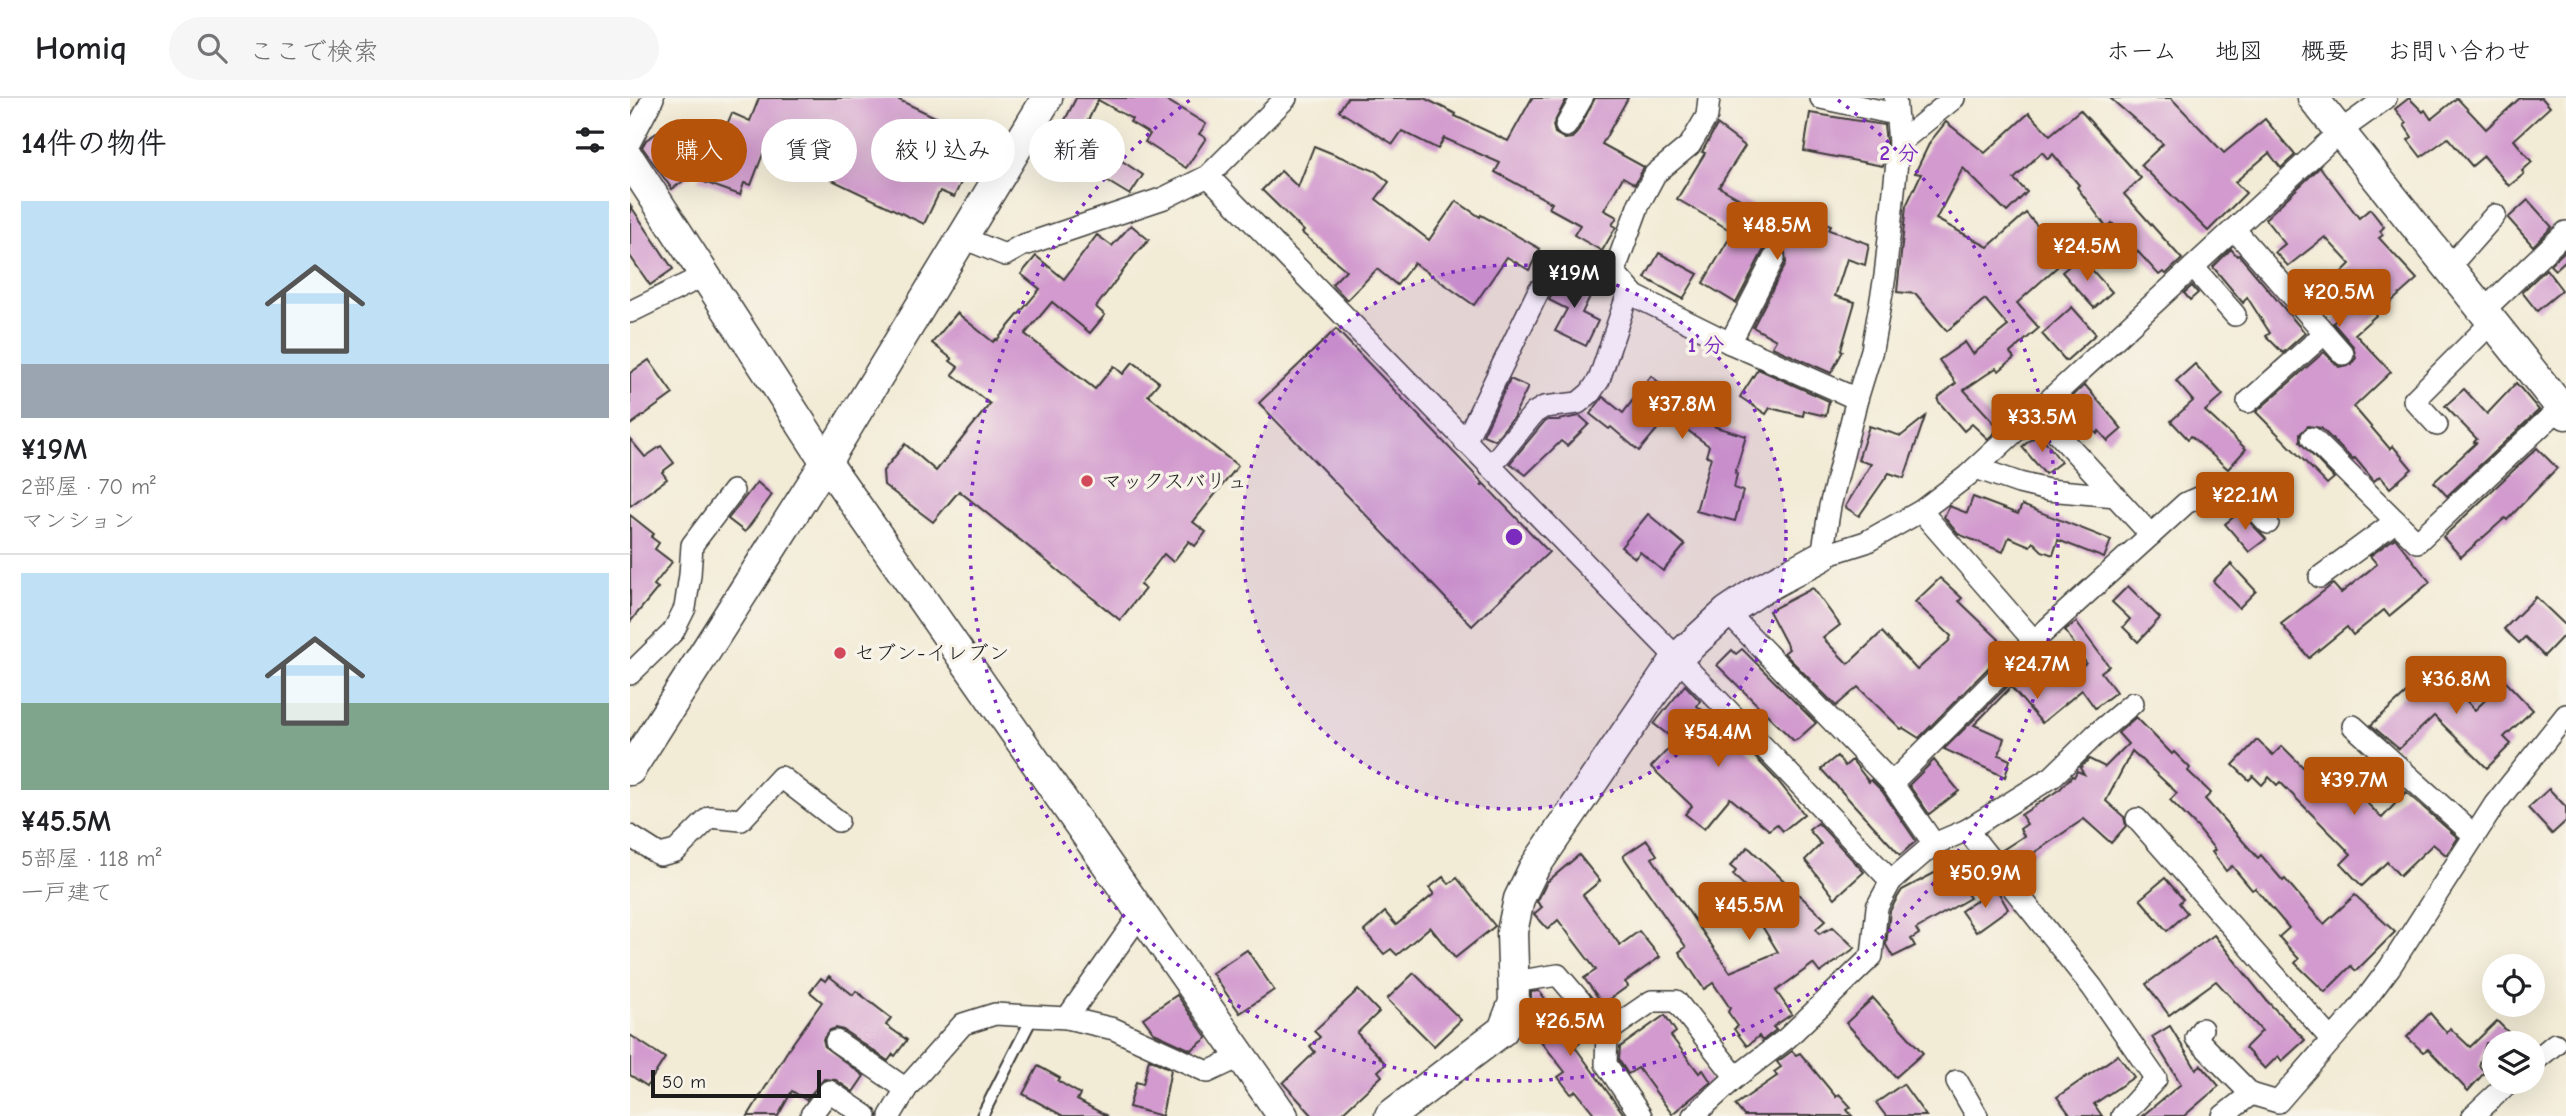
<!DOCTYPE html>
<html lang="ja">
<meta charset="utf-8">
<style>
body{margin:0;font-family:"Comic Neue","Klee One",sans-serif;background:#f6f6f6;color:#202124;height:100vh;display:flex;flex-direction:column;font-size:26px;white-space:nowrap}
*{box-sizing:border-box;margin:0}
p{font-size:23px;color:#757577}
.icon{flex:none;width:38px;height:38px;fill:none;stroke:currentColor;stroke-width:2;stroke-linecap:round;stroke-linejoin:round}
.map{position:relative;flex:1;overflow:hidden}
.side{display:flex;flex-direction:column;background:#fff;width:630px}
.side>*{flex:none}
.hud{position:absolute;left:21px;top:21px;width:665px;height:63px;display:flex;gap:14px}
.buttons{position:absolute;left:1852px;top:856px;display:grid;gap:14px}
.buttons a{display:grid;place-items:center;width:63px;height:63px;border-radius:50%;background:#fff;box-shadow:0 7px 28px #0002;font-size:35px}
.scale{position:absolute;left:21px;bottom:18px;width:170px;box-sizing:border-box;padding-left:7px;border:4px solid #1c1c1c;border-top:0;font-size:19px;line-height:24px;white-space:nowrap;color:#1c1c1c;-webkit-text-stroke:5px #f7f3e8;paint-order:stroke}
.price{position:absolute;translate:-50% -60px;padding:0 16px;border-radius:7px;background:#b45309;color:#fff;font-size:23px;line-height:46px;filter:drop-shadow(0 2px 4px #0008)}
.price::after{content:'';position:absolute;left:50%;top:42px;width:21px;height:16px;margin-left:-10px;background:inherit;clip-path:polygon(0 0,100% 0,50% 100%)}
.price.on{background:#222;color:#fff}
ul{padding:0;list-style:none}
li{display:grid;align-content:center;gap:14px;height:371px;padding:0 21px}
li+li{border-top:2px solid #e0e0e0}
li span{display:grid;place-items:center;height:217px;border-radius:0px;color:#555}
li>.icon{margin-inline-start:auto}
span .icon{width:126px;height:126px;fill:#fffc;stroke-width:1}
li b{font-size:30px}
h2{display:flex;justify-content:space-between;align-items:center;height:84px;padding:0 21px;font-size:30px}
.chip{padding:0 24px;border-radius:32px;background:#fff;box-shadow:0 7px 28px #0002;font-size:24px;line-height:63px}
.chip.on{background:#b45309;color:#fff}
header{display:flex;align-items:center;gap:42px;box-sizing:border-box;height:98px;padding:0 35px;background:#fff;border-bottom:2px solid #e0e0e0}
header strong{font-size:33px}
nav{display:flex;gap:38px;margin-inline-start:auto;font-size:24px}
.search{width:490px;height:63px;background:#f6f6f6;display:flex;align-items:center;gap:18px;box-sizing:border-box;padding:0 24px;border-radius:38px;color:#757577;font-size:26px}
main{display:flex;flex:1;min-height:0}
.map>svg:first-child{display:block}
.building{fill:#d29ace}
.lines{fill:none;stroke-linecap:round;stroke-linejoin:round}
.lane-casing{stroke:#3c3b38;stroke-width:14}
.street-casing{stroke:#3c3b38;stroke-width:24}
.secondary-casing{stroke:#3c3b38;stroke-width:33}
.lane{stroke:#fff;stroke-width:10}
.street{stroke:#fff;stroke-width:21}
.secondary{stroke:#fff;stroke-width:30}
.ring{fill:none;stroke:#7b2cbf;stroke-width:3.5;stroke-dasharray:3.5 7}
.poi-dot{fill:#d1495b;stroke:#f7f3e8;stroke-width:2.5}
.labels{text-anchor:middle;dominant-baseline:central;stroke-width:7;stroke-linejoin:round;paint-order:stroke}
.poi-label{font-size:21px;fill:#1c1c1c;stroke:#f7f3e8;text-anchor:start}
.centre{fill:#7b2cbf;stroke:#f7f3e8;stroke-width:3.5}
.ring-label{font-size:21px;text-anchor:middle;font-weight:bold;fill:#7b2cbf;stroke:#f7f3e8;stroke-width:7;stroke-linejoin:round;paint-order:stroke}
</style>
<header>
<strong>Homiq</strong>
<div class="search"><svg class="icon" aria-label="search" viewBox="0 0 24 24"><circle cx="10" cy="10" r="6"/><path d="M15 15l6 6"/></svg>ここで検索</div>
<nav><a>ホーム</a><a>地図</a><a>概要</a><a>お問い合わせ</a></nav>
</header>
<main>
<section class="side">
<h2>14件の物件<svg class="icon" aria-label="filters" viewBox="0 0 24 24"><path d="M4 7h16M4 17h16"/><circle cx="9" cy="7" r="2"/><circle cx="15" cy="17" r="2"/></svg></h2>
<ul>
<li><span style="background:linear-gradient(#bfe0f5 75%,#9aa5b1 0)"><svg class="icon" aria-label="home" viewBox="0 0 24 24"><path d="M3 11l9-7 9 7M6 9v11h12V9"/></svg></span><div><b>¥19M</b><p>2部屋 · 70 m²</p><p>マンション</p></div></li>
<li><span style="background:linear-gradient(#bfe0f5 60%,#7fa58c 0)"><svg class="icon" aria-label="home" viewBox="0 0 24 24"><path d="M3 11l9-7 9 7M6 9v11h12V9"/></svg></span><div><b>¥45.5M</b><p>5部屋 · 118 m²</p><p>一戸建て</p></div></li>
</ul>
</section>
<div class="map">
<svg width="1936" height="1018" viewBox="0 0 1936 1018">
<rect width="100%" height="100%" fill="#f7f3e8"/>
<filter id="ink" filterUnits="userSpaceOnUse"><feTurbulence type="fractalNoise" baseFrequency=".0143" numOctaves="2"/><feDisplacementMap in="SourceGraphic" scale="14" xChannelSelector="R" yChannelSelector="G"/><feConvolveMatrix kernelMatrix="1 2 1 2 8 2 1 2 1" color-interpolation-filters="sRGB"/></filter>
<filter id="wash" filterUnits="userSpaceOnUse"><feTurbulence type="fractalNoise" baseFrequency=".00686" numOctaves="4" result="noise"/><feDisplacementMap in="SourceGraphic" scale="28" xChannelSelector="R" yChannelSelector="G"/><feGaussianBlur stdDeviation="1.57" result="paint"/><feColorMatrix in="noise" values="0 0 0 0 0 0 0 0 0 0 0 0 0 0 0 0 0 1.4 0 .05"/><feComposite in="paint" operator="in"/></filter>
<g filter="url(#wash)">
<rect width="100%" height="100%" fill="#f2ebd5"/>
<g id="blocks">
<!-- building -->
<g class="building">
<polygon points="129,0 265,0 352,41 324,99 310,93 294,126 200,81 204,74 138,43 121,87 114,85 110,97 68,82 79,52 85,54 102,15 120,23"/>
<polygon points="446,0 533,0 576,26 569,36 576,40 556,70 515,44 520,36 500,24 502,21 468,2 452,35 433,26"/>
<polygon points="717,0 794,0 826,16 825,18 878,43 902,0 937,0 923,27 925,35 935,41 942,40 947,35 965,0 998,0 972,46 1014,69 1005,86 993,79 974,112 987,119 982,127 986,129 972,153 944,137 950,127 919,110 922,105 865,74 870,65 814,40 808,51 772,33 763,46 709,13"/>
<polygon points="1480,0 1541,0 1594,55 1635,21 1665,57 1651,70 1639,55 1605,84 1616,95 1578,133 1511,67 1533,46"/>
<polygon points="1779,0 1793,14 1795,12 1801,21 1827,0 1856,31 1890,0 1912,0 1920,9 1884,42 1902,64 1892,73 1894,76 1879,88 1854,58 1842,68 1818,40 1791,59 1778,42 1782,39 1774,27 1776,25 1765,11"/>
<polygon points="1450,12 1511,80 1494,96 1552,161 1536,176 1533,174 1529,177 1482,125 1477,130 1447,89 1449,87 1423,56 1418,61 1412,54 1384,81 1397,94 1377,114 1333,70 1306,121 1358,149 1396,115 1436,161 1387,205 1409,230 1380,255 1384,260 1369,273 1366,270 1334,292 1369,330 1358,341 1342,326 1334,333 1308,303 1309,299 1326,285 1309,262 1335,244 1343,256 1378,228 1355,201 1317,233 1286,196 1267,194 1276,108 1291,76 1285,75 1300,44 1316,24 1355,55 1399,15 1420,37"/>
<polygon points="1180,15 1254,27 1256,45 1253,68 1174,53"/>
<polygon points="1087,27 1115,48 1089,89 1126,110 1127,109 1167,138 1175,118 1201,127 1199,132 1239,146 1235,167 1217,161 1205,198 1225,204 1211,252 1213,253 1201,275 1142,249 1146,242 1123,229 1156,165 1155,154 1151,149 1143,147 1133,153 1106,205 1073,185 1103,134 1047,101 1075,55 1072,54"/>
<polygon points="36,29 66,74 42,91 12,49 16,42"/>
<polygon points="684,48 745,73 759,84 746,101 799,142 826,103 850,119 851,117 910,151 899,172 877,159 844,207 784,165 767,187 747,171 717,202 702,186 716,172 672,135 674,133 632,92 651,73 668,89"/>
<polygon points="486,59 513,77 500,97 472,80"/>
<polygon points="1690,69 1729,120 1740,111 1754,129 1750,133 1753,137 1749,140 1787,181 1725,236 1761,274 1724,309 1760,351 1763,348 1782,371 1760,390 1750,378 1744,383 1725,360 1723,362 1691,330 1678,328 1670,336 1670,344 1704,380 1697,386 1626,314 1694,254 1709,269 1721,266 1726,260 1723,248 1703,225 1709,219 1687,198 1720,166 1695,139 1658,168 1645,154 1655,146 1635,121"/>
<polygon points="1898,102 1922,129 1903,148 1878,120"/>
<polygon points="0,107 43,171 20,187 0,158"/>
<polygon points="501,127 519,142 505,157 466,209 475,217 460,235 422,204 395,236 465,291 484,268 493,276 503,264 529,284 518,297 608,368 563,424 576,434 565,448 559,443 543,464 534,456 510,487 515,491 490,522 329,393 303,424 254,387 253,373 275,346 306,373 360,306 322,276 328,269 320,263 322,261 302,245 327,215 363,244 366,241 367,242 410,191 391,176 406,158 434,181 467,137 482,148"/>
<polygon points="1601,151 1607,158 1609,157 1675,235 1653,255 1636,238 1640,235 1617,199 1613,205 1583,169"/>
<polygon points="1936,152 1936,162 1925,172 1920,167"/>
<polygon points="1029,155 1068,176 1053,201 1015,180"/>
<polygon points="1445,163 1449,167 1454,163 1482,194 1464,210 1432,174"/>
<polygon points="1916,171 1932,192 1907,213 1892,194"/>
<polygon points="931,176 963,192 952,215 968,223 956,248 925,233 937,211 919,202"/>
<polygon points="1562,188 1568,195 1560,202 1554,195"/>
<polygon points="1442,209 1466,236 1436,263 1412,236"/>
<polygon points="706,231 853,385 851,388 854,386 919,454 842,528 629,305"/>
<polygon points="19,262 43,296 0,327 0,275"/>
<polygon points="1565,266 1593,297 1575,313 1616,351 1598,371 1561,338 1558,341 1541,323 1563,303 1546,283"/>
<polygon points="1128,271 1199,303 1196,318 1174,313 1173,318 1140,310 1136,316 1110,299"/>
<polygon points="1021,278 1086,329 1116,338 1105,375 1107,376 1104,390 1113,393 1105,423 1066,413 1081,359 1076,358 1079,348 1038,318 1009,353 981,329 979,331 960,316 973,299 993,315"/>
<polygon points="880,281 898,289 883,320 865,342 853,337"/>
<polygon points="1886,285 1909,312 1817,398 1804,384 1846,345 1844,344 1847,341 1815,308 1834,291 1857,316"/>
<polygon points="1455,287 1492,331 1478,343 1469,333 1467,336 1459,328 1456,330 1451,324 1442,331 1429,318 1433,314 1429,310"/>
<polygon points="950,318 959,326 937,348 931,343 896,377 880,365 914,324 918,322 928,322"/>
<polygon points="1295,319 1274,380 1259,375 1229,418 1215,409 1241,366 1228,362 1239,328 1271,338"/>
<polygon points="1409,335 1431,364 1415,376 1392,349"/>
<polygon points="0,341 15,359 31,348 44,365 32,374 37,381 0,408"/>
<polygon points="1907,350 1927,370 1877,422 1875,420 1831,459 1813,439"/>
<polygon points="127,384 142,397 115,434 98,421"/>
<polygon points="1343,399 1388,416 1392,407 1481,442 1474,460 1428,442 1423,457 1412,453 1403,444 1400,448 1379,439 1373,454 1328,436 1314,419 1319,408 1337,415"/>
<polygon points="1610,414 1636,441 1619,454 1595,426"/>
<polygon points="1018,416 1055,447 1033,473 1010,454 1005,460 991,449"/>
<polygon points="0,417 24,436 21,439 29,445 25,451 42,464 24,487 28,490 0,524"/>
<polygon points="1765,440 1800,484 1759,518 1754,512 1723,537 1717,529 1679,560 1651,526 1703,486 1711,495 1747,466 1740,458"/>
<polygon points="1601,466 1626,493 1609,510 1583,483"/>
<polygon points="1310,480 1332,500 1329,503 1378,550 1289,640 1273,630 1271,631 1228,589 1206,608 1154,555 1159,551 1139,513 1183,490 1210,527 1193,540 1218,566 1252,534 1287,572 1319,543 1321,538 1285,504"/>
<polygon points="1498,488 1530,520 1508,544 1493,529 1500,521 1482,504"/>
<polygon points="1906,499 1936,528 1936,535 1914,558 1895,539 1889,545 1874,531"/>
<polygon points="1446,524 1479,568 1471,574 1486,594 1465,610 1452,592 1412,625 1381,589 1344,627 1374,640 1369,657 1380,662 1375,679 1314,651 1407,559 1429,585 1456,565 1435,532"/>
<polygon points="1112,551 1186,625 1168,641 1164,643 1087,567 1102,552 1106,556"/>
<polygon points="1805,569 1845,612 1875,583 1903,612 1874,639 1881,646 1857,670 1804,618 1769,651 1741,627"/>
<polygon points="1055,587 1070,603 1067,608 1097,630 1148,683 1174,716 1153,733 1147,726 1139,732 1100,700 1074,731 1055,716 1062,708 1021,669 1046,643 1024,626"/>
<polygon points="1506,619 1542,656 1544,654 1560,670 1558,673 1581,695 1575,701 1628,760 1631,757 1653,783 1655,781 1694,826 1725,797 1765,834 1726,873 1721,868 1695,894 1665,865 1669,861 1649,839 1659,830 1625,790 1622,792 1602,768 1596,773 1582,754 1585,752 1567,729 1540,702 1547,695 1502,653 1476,703 1494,719 1496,728 1481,745 1454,721 1383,769 1371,753 1394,738 1390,731 1397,726 1391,717 1430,691 1442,678 1444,679 1447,673 1454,676 1450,670 1459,661 1475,669 1498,646 1488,635"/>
<polygon points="1627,642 1643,657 1652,648 1692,688 1697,683 1703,690 1707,686 1727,706 1732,700 1752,720 1776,694 1828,740 1816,757 1803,746 1770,778 1757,764 1732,788 1711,766 1721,756 1650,684 1647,687 1639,679 1632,687 1623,678 1619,682 1603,667"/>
<polygon points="1207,658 1215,668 1222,662 1239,684 1241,682 1252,693 1286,743 1270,757 1191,671"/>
<polygon points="1304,662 1329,693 1299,716 1279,687"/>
<polygon points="1919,691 1936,709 1936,723 1922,736 1898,710"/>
<polygon points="1188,725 1234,774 1205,800 1175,762 1191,746 1179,732"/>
<polygon points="1017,742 1027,757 1022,760 1100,874 1148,854 1132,828 1147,818 1103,777 1106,773 1100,768 1118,749 1196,822 1186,831 1189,836 1203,829 1225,850 1190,875 1183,866 1146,893 1162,916 1143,929 1146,932 1132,943 1129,938 1117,948 1104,931 1108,928 1098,914 1100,910 1083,885 1074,891 1049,854 1056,849 993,758"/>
<polygon points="949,757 970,783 953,797 990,847 1009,833 1030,859 995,884 998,888 973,906 954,880 966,872 928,822 918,831 904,816 912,809 907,804 917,784"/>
<polygon points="1320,771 1340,800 1286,831 1289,836 1281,841 1285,848 1263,859 1256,847 1260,813 1267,800 1272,792 1310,772 1313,776"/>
<polygon points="813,779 819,786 827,780 865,828 825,860 800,829 767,857 761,851 754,856 734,833 755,814 766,827 804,796 799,790"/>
<polygon points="1535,780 1553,801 1549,805 1557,815 1537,833 1510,801"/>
<polygon points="1366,790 1378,811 1346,834 1331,813"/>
<polygon points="1584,837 1637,903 1675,942 1652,963 1648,958 1635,971 1615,950 1632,933 1586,883 1539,917 1516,886"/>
<polygon points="617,852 644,892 610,915 582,875"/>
<polygon points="784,875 831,922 804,948 757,901"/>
<polygon points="199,878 223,897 226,893 261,920 256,927 277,942 265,958 263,956 258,963 213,932 206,930 200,932 193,941 195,949 234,978 223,994 206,982 194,981 176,1002 162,993 148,1018 118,1018 158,952 192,904 180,894 191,880 195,883"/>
<polygon points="728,892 749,914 727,935 756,966 748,973 752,978 709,1018 683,1018 653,985 685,954 680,948 690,939 684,933"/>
<polygon points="909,893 950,945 945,949 995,1018 966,1018 946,993 941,996 928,979 935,974 911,943 914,940 897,918 901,904 901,894"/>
<polygon points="547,897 577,940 561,952 524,935 513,920"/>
<polygon points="1243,900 1293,955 1266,979 1216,925"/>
<polygon points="1800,915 1817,935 1820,930 1840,949 1867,923 1889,945 1856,945 1849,968 1855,974 1838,993 1798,951 1793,954 1777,939"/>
<polygon points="1035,917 1046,934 1041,938 1069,975 1073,972 1081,984 1042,1016 1008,970 998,976 989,962 990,949"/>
<polygon points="1540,928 1566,971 1571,967 1589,988 1554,1018 1512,1018 1551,986 1522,939"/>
<polygon points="0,937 35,960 17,988 0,977"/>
<polygon points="1162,953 1166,957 1170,955 1206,999 1209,996 1221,1009 1217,1012 1222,1018 1114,1018 1105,1007 1147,978 1144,974 1151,969 1147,964"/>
<polygon points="1488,957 1504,979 1464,1006 1472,1018 1441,1018 1427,999"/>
<polygon points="519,961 541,971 532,1018 499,1009 506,984 513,986"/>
<polygon points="408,968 430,980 428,983 450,996 447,1002 477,1018 433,1018 393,996"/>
<polygon points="1273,986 1296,1018 1256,1018 1246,1005"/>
</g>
</g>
</g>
<g filter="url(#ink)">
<use href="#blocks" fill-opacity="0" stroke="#3c3b38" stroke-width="2"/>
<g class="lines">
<!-- lane casing -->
<g class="lane-casing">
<polyline id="lane" points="352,1018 403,918"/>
</g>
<!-- street casing -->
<g class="street-casing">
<g id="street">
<polyline points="1079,0 1077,18 1060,47 1025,76 1009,106 984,174 1005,198 1100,245 1227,301"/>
<polyline points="1191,0 1265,16"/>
<polyline points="1265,0 1269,45 1255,178 1242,252 1227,301 1200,408 1192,458 1236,444 1291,413 1337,378 1709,34 1756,0"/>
<polyline points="936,28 952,0"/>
<polyline points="0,44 23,0"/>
<polyline points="1269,45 1324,0"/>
<polyline points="578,78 1154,670 1261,783"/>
<polyline points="1604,131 1713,256"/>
<polyline points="333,140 375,157 391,148 534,100 578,78 656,0"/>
<polyline points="1563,169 1605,217"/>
<polyline points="1818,170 1865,117"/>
<polyline points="1853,213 1936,134"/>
<polyline points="0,214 73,178"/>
<polyline points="1100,245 1144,160"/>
<polyline points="1618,304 1695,235"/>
<polyline points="1407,313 1521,437"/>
<polyline points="1807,327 1784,302 1862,224"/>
<polyline points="1682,340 1787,444 1931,309"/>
<polyline points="835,344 909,192"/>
<polyline points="860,369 904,315 914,309 948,305 960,295 969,282 999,192"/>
<polyline points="1346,370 1389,385 1418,392 1486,398"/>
<polyline points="1291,413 1404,543"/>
<polyline points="1690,479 1766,423"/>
<polyline points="1097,514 1262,685"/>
<polyline points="0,576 43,534 55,510 60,477 62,447 103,393"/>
<polyline points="1723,628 1845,738"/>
<polyline points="1507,721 1701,941"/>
<polyline points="1337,732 1422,679 1465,637 1503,605"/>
<polyline points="0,738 30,757 46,753 80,719 111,722 151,679 208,723"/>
<polyline points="1304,746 1262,685 1404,543 1556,405 1588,391 1609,393 1638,425"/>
<polyline points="883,884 928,877 977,934"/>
<polyline points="437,920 511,815"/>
<polyline points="1572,931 1566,940 1621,996"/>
<polyline points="206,943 276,991"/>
<polyline points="1902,965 1925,946"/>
<polyline points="1327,983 1347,1018"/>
<polyline points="181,1017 199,993 236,1018"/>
<polyline points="260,1018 278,988 333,926 365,916 437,920 484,931 578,974 610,959"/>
<polyline points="1011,1018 976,966 977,934 1022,903 1046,903 1106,979"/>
<polyline points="1063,1018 1106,979 1157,940 1242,858 1247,809 1261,783 1304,746 1337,732 1462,889 1526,981 1492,1018"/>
<polyline points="1593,1018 1621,996 1648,1004 1727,913 1760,869 1865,706 1936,617"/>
<polyline points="1843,1018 1879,984"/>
</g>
</g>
<!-- secondary casing -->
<g class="secondary-casing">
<g id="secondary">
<polyline points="1683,0 1936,316"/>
<polyline points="0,62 196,364 653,1018"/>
<polyline points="0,672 196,364 417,0"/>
<polyline points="760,1018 873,932 884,904 882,834 889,801 904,770 1047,560 1097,514 1128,493 1192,458"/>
</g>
</g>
<!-- lane -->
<use href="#lane" class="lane"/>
<!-- street -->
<use href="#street" class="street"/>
<!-- secondary -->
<use href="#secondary" class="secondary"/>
</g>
</g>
<!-- distance rings -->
<circle cx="884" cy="439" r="272" fill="#7b2cbf" fill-opacity=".12"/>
<g class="ring">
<circle cx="884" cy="439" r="272"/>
<path d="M1208 2A544 544 0 1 1 560 2"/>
</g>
<!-- markers -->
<g class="poi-dot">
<circle cx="457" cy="383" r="7"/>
<circle cx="210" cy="555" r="7"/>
</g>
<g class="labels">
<!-- poi labels -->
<g class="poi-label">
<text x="471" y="383">マックスバリュ</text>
<text x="224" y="555">セブン-イレブン</text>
</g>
</g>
<circle cx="884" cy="439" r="10" class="centre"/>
<g class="ring-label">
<text x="1269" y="62">2 分</text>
<text x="1076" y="254">1 分</text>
</g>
</svg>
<div class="buttons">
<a><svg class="icon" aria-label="locate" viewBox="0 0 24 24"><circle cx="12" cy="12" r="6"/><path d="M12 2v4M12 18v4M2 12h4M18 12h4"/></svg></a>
<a><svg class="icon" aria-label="layers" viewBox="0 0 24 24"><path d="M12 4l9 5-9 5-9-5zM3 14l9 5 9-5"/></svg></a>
</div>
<div class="scale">50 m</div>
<b class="price" style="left:1147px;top:164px">¥48.5M</b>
<b class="price" style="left:1457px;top:185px">¥24.5M</b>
<b class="price on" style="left:944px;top:212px">¥19M</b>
<b class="price" style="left:1709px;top:231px">¥20.5M</b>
<b class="price" style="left:1052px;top:343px">¥37.8M</b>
<b class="price" style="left:1412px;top:356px">¥33.5M</b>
<b class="price" style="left:1615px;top:434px">¥22.1M</b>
<b class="price" style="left:1407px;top:603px">¥24.7M</b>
<b class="price" style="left:1826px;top:618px">¥36.8M</b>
<b class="price" style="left:1088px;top:671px">¥54.4M</b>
<b class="price" style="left:1724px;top:719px">¥39.7M</b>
<b class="price" style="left:1355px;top:812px">¥50.9M</b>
<b class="price" style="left:1119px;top:844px">¥45.5M</b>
<b class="price" style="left:940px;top:960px">¥26.5M</b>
<div class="hud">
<a class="chip on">購入</a>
<a class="chip">賃貸</a>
<a class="chip">絞り込み</a>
<a class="chip">新着</a>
</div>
</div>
</main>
